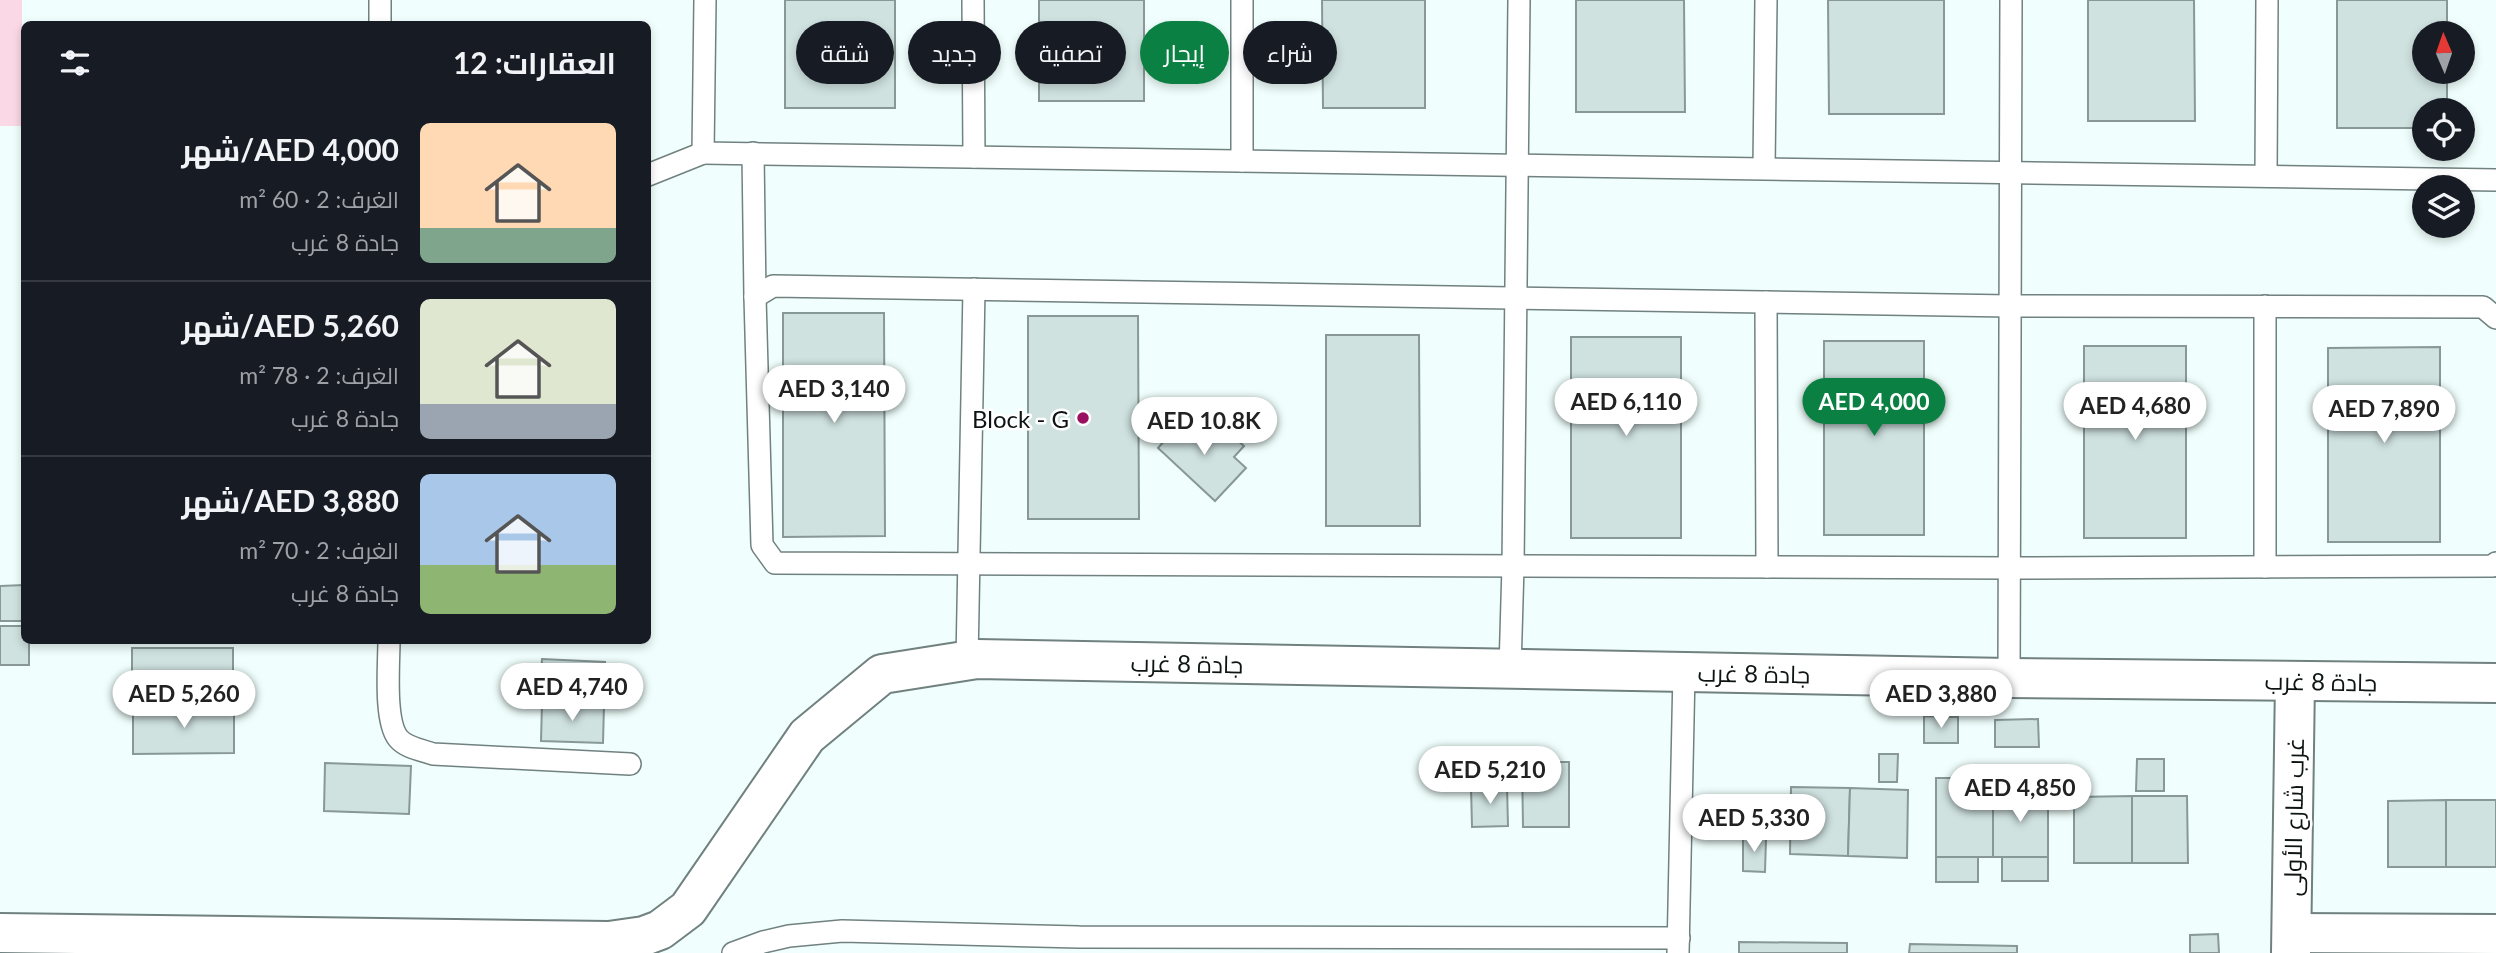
<!DOCTYPE html>
<html lang="ar">
<meta charset="utf-8">
<style>
body{margin:0;font-family:Lato,Cairo,sans-serif;background:#242831;color:#f1f3f6;direction:rtl;height:100vh;display:flex;flex-direction:column;font-size:26px;white-space:nowrap}
*{box-sizing:border-box;margin:0}
p{font-size:23px;color:#9ea1a6}
.icon{flex:none;width:38px;height:38px;fill:none;stroke:currentColor;stroke-width:2;stroke-linecap:round;stroke-linejoin:round}
.map{position:relative;flex:1;overflow:hidden;direction:ltr}
.sheet{position:absolute;left:21px;top:21px;width:630px;height:623px;display:flex;flex-direction:column;background:#171b24;border-radius:10px;box-shadow:0 4px 10px #0003;direction:rtl}
.sheet>*{flex:none}
.hud{position:absolute;left:672px;top:21px;width:665px;height:63px;direction:rtl;display:flex;gap:14px}
.needle{width:46px;rotate:358deg}
.tools{position:absolute;left:2412px;top:21px;display:grid;gap:14px}
.tools a{display:grid;place-items:center;width:63px;height:63px;border-radius:50%;background:#171b24;box-shadow:0 4px 10px #0003;font-size:35px}
.price{position:absolute;translate:-50% -60px;padding:0 16px;border-radius:24px;background:#fff;color:#222;font-size:23px;line-height:46px;filter:drop-shadow(0 2px 4px #0008)}
.price::after{content:'';position:absolute;left:50%;top:42px;width:21px;height:16px;margin-left:-10px;background:inherit;clip-path:polygon(0 0,100% 0,50% 100%)}
.price.active{background:#0b8043;color:#fff}
ul{padding:0;list-style:none}
li{display:flex;align-items:center;gap:21px;height:175px;padding:0 35px}
li+li{border-top:2px solid #363941}
li span{display:grid;place-items:center;flex:none;width:196px;height:140px;border-radius:10px;color:#555}
li>.icon{margin-inline-start:auto}
span .icon{width:84px;height:84px;fill:#fffc;stroke-width:1}
li b{font-size:30px}
h2{display:flex;justify-content:space-between;align-items:center;height:84px;padding:0 35px;font-size:30px}
.chip{padding:0 24px;border-radius:32px;background:#171b24;box-shadow:0 4px 10px #0003;font-size:24px;line-height:63px}
.chip.active{background:#0b8043;color:#fff}
.map>svg:first-child{display:block}
.green{fill:#fad8e5}
.building{fill:#cfe2e0;stroke:#879896;stroke-width:2}
.lines{fill:none;stroke-linecap:round;stroke-linejoin:round}
.service-casing{stroke:#70817f;stroke-width:24}
.minor-casing{stroke:#70817f;stroke-width:42}
.service{stroke:#fff;stroke-width:21}
.minor{stroke:#fff;stroke-width:38}
.poi-dot{fill:#9b0f60;stroke:#fff;stroke-width:2.5}
.labels{text-anchor:middle;dominant-baseline:central;stroke-width:5;stroke-linejoin:round;paint-order:stroke}
.poi-label{font-size:24px;fill:#0d1413;stroke:#fff;text-anchor:end}
.street-label{font-size:24px;fill:#0d1413;stroke:#fff}
</style>
<div class="map">
<svg width="2496" height="953" viewBox="0 0 2496 953">
<rect width="100%" height="100%" fill="#f0fffd"/>
<!-- green -->
<rect class="green" x="0" y="0" width="22" height="126"/>
<!-- building -->
<g class="building">
<rect x="785" y="0" width="110" height="108"/>
<rect x="1039" y="0" width="105" height="101"/>
<polygon points="1322,0 1425,0 1425,108 1323,108"/>
<polygon points="1576,0 1684,0 1685,112 1576,112"/>
<polygon points="1828,0 1944,0 1944,114 1829,114"/>
<polygon points="2088,0 2194,0 2195,121 2088,121"/>
<polygon points="2337,0 2447,0 2447,33 2424,33 2424,72 2447,72 2447,110 2424,110 2424,128 2337,128"/>
<polygon points="783,313 884,313 885,536 783,537"/>
<polygon points="1028,316 1138,316 1139,519 1028,519"/>
<polygon points="1326,335 1419,335 1420,526 1326,526"/>
<rect x="1571" y="337" width="110" height="201"/>
<rect x="1824" y="341" width="100" height="194"/>
<rect x="2084" y="346" width="102" height="192"/>
<polygon points="2440,347 2440,542 2328,542 2328,348"/>
<polygon points="1188,414 1219,442 1228,432 1244,446 1234,457 1246,468 1215,501 1158,448"/>
<polygon points="24,585 24,621 0,621 0,586"/>
<polygon points="0,626 24,626 24,640 29,640 29,665 0,665"/>
<polygon points="132,648 233,648 233,693 132,694"/>
<polygon points="542,659 605,662 603,699 540,697"/>
<polygon points="542,703 604,705 603,743 541,741"/>
<polygon points="234,707 234,753 133,754 133,708"/>
<polygon points="1924,716 1958,717 1958,743 1924,743"/>
<polygon points="2038,719 2039,747 1995,747 1995,720"/>
<polygon points="1879,754 1898,754 1897,782 1879,782"/>
<polygon points="2137,759 2164,759 2164,791 2136,791"/>
<polygon points="1522,762 1569,762 1569,827 1523,827"/>
<polygon points="325,763 411,766 409,814 324,811"/>
<rect x="1936" y="778" width="57" height="79"/>
<polygon points="1507,786 1508,826 1472,827 1471,787"/>
<polygon points="1791,787 1850,788 1848,856 1790,854"/>
<polygon points="1850,788 1908,790 1907,858 1848,856"/>
<rect x="1993" y="791" width="55" height="66"/>
<polygon points="2132,796 2132,863 2074,863 2074,797"/>
<polygon points="2132,796 2187,796 2188,863 2132,863"/>
<polygon points="2446,800 2446,867 2388,867 2388,801"/>
<rect x="2446" y="800" width="50" height="67"/>
<polygon points="1743,837 1766,838 1765,872 1743,871"/>
<rect x="1936" y="857" width="42" height="25"/>
<rect x="2002" y="857" width="46" height="24"/>
<polygon points="2218,934 2219,953 2190,953 2190,935"/>
<polygon points="1739,942 1847,943 1847,953 1739,953"/>
<polygon points="1910,944 2017,946 2017,953 1909,953"/>
</g>
<g class="lines">
<!-- service casing -->
<g class="service-casing">
<g id="service">
<polyline points="380,0 380,24"/>
<polyline points="705,0 703,153 2496,180"/>
<polyline points="973,0 974,157"/>
<polyline points="753,153 755,297 762,545 775,563 2009,568 2493,566 2496,563"/>
<polyline points="1242,161 1242,0"/>
<polyline points="1764,168 1766,0"/>
<polyline points="648,175 703,153"/>
<polyline points="2266,176 2267,0"/>
<polyline points="755,297 773,286 2010,306 2483,307 2496,318"/>
<polyline points="1766,302 1767,567"/>
<polyline points="2265,306 2265,567"/>
<path d="M389 640C389 664 384 720 398 738 406 748 422 750 433 754L630 764"/>
<polyline points="967,661 974,289"/>
<polyline points="1510,669 1513,566 1519,0"/>
<polyline points="2009,678 2011,0"/>
<polyline points="733,953 763,942 789,936 842,931 1079,937 1679,938"/>
<polyline points="1678,953 1684,672"/>
</g>
</g>
<!-- minor casing -->
<g class="minor-casing">
<g id="minor">
<polyline points="0,933 609,941 644,936 660,930 688,909 807,736 882,674 977,659 2009,678 2496,683"/>
<polyline points="2292,933 2496,934"/>
<polyline points="2291,953 2295,681"/>
</g>
</g>
<!-- service -->
<use href="#service" class="service"/>
<!-- minor -->
<use href="#minor" class="minor"/>
</g>
<!-- markers -->
<circle class="poi-dot" cx="1083" cy="418" r="7"/>
<g class="labels">
<!-- poi labels -->
<g class="poi-label">
<text x="1069" y="418">Block - G</text>
</g>
<!-- street labels -->
<g class="street-label">
<text transform="translate(1187 663) rotate(1)">جادة 8 غرب</text>
<text transform="translate(1754 673) rotate(1)">جادة 8 غرب</text>
<text transform="translate(2321 681) rotate(1)">جادة 8 غرب</text>
<text transform="translate(2293 817) rotate(-89)">غرب شارع الأولى</text>
</g>
</g>
</svg>
<div class="tools">
<a><svg class="needle" viewBox="-14 -14 28 28"><path d="M0-13l5 13h-10z" fill="#e53935"/><path d="M0 13l5-13h-10z" fill="#9ea1a6"/></svg></a>
<a><svg class="icon" aria-label="locate" viewBox="0 0 24 24"><circle cx="12" cy="12" r="6"/><path d="M12 2v4M12 18v4M2 12h4M18 12h4"/></svg></a>
<a><svg class="icon" aria-label="layers" viewBox="0 0 24 24"><path d="M12 4l9 5-9 5-9-5zM3 14l9 5 9-5"/></svg></a>
</div>
<b class="price" style="left:834px;top:425px">AED 3,140</b>
<b class="price" style="left:1626px;top:438px">AED 6,110</b>
<b class="price active" style="left:1874px;top:438px">AED 4,000</b>
<b class="price" style="left:2135px;top:442px">AED 4,680</b>
<b class="price" style="left:2384px;top:445px">AED 7,890</b>
<b class="price" style="left:1204px;top:457px">AED 10.8K</b>
<b class="price" style="left:572px;top:723px">AED 4,740</b>
<b class="price" style="left:184px;top:730px">AED 5,260</b>
<b class="price" style="left:1941px;top:730px">AED 3,880</b>
<b class="price" style="left:1490px;top:806px">AED 5,210</b>
<b class="price" style="left:2020px;top:824px">AED 4,850</b>
<b class="price" style="left:1754px;top:854px">AED 5,330</b>
<div class="hud">
<a class="chip">شراء</a>
<a class="chip active">إيجار</a>
<a class="chip">تصفية</a>
<a class="chip">جديد</a>
<a class="chip">شقة</a>
</div>
<section class="sheet">
<h2>العقارات: 12<svg class="icon" aria-label="filters" viewBox="0 0 24 24"><path d="M4 7h16M4 17h16"/><circle cx="9" cy="7" r="2"/><circle cx="15" cy="17" r="2"/></svg></h2>
<ul>
<li><span style="background:linear-gradient(#ffd9b3 75%,#7fa58c 0)"><svg class="icon" aria-label="home" viewBox="0 0 24 24"><path d="M3 11l9-7 9 7M6 9v11h12V9"/></svg></span><div><b>AED 4,000/شهر</b><p>الغرف: 2 · 60 m²</p><p>جادة 8 غرب</p></div></li>
<li><span style="background:linear-gradient(#dfe7d0 75%,#9aa5b1 0)"><svg class="icon" aria-label="home" viewBox="0 0 24 24"><path d="M3 11l9-7 9 7M6 9v11h12V9"/></svg></span><div><b>AED 5,260/شهر</b><p>الغرف: 2 · 78 m²</p><p>جادة 8 غرب</p></div></li>
<li><span style="background:linear-gradient(#a9c7e8 65%,#8fb573 0)"><svg class="icon" aria-label="home" viewBox="0 0 24 24"><path d="M3 11l9-7 9 7M6 9v11h12V9"/></svg></span><div><b>AED 3,880/شهر</b><p>الغرف: 2 · 70 m²</p><p>جادة 8 غرب</p></div></li>
</ul>
</section>
</div>
